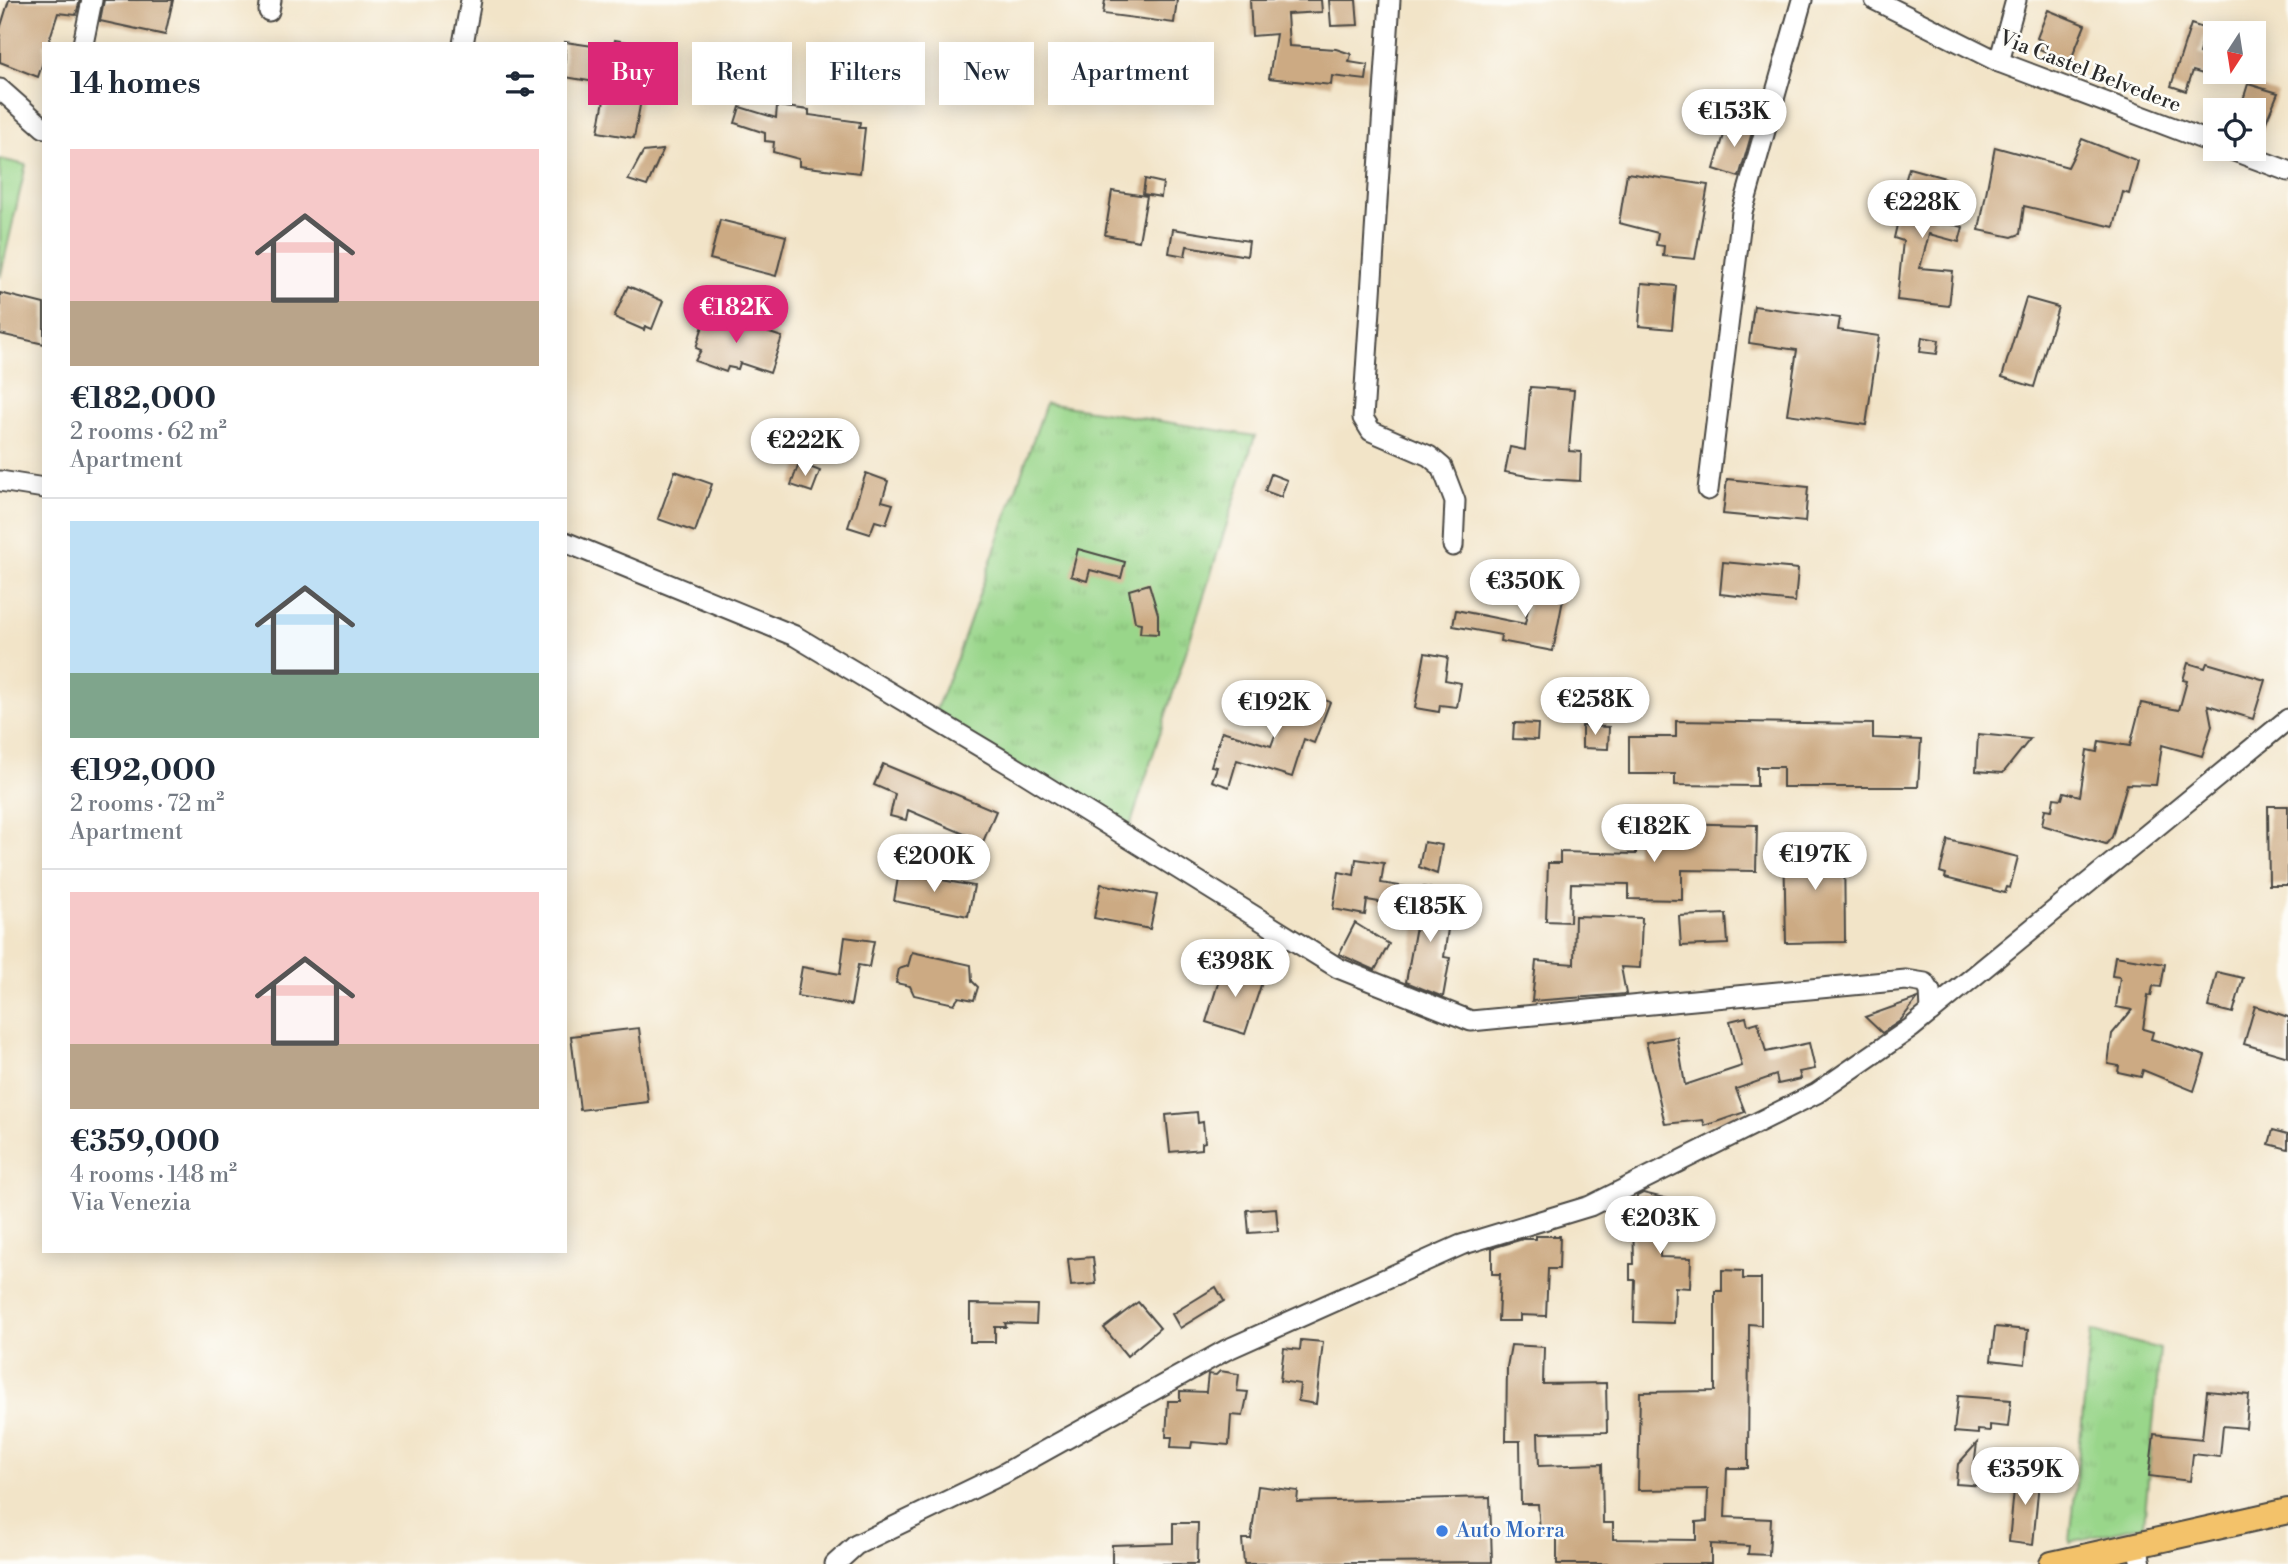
<!DOCTYPE html>
<meta charset="utf-8">
<style>
body{margin:0;font-family:"Libre Bodoni",serif;background:#f6f6f7;color:#1f2937;height:100vh;display:flex;flex-direction:column;font-size:26px;white-space:nowrap}
*{box-sizing:border-box;margin:0}
p{font-size:23px;color:#747a83}
.icon{flex:none;width:38px;height:38px;fill:none;stroke:currentColor;stroke-width:2;stroke-linecap:round;stroke-linejoin:round}
.map{position:relative;flex:1;overflow:hidden}
.details{position:absolute;left:42px;top:42px;width:525px;height:1211px;display:flex;flex-direction:column;background:#fff;border-radius:0px;box-shadow:0 4px 18px #0003}
.details>*{flex:none}
.hud{position:absolute;left:588px;top:42px;width:665px;height:63px;display:flex;gap:14px}
.needle{width:46px;rotate:192deg}
.controls{position:absolute;left:2203px;top:21px;display:grid;gap:14px}
.controls a{display:grid;place-items:center;width:63px;height:63px;border-radius:0px;background:#fff;box-shadow:0 4px 18px #0003;font-size:35px}
.price{position:absolute;translate:-50% -60px;padding:0 16px;border-radius:24px;background:#fff;color:#222;font-size:23px;line-height:46px;filter:drop-shadow(0 2px 4px #0008)}
.price::after{content:'';position:absolute;left:50%;top:42px;width:21px;height:16px;margin-left:-10px;background:inherit;clip-path:polygon(0 0,100% 0,50% 100%)}
.price.selected{background:#db2777;color:#fff}
ul{padding:0;list-style:none}
li{display:grid;align-content:center;gap:14px;height:371px;padding:0 28px}
li+li{border-top:2px solid #e0e1e3}
li span{display:grid;place-items:center;height:217px;border-radius:0px;color:#555}
li>.icon{margin-inline-start:auto}
span .icon{width:126px;height:126px;fill:#fffc;stroke-width:1}
li b{font-size:30px}
h2{display:flex;justify-content:space-between;align-items:center;height:84px;padding:0 28px;font-size:30px}
.pill{padding:0 24px;border-radius:0px;background:#fff;box-shadow:0 4px 18px #0003;font-size:24px;line-height:63px}
.pill.selected{background:#db2777;color:#fff}
.map>svg:first-child{display:block}
.grass{fill:url(#grass-tufts);stroke:#62805a;stroke-width:2}
.green{fill:#99d68a;stroke:#62805a;stroke-width:2}
.building{fill:#ccaa83}
.lines{fill:none;stroke-linecap:round;stroke-linejoin:round}
.minor-casing{stroke:#494743;stroke-width:23}
.major-casing{stroke:#494743;stroke-width:28}
.minor{stroke:#fff;stroke-width:19}
.major{stroke:#f3c26a;stroke-width:24}
.shop-dot{fill:#3f7fe0;stroke:#fdfcf7;stroke-width:2.5}
.labels{text-anchor:middle;dominant-baseline:central;stroke-width:5;stroke-linejoin:round;paint-order:stroke}
.street-label{font-size:21px;fill:#2b2b2b;stroke:#fdfcf7}
.shop-label{font-size:21px;fill:#366cbe;stroke:#fdfcf7;text-anchor:start}
</style>
<div class="map">
<svg width="2288" height="1564" viewBox="0 0 2288 1564">
<defs>
<pattern id="grass-tufts" width="24" height="20" patternUnits="userSpaceOnUse" patternTransform="scale(1.75)"><rect width="24" height="20" fill="#99d68a"/><path d="M3 7l-1-3M5 7V3M7 7l1-3M15 17l-1-3M17 17v-4M19 17l1-3" fill="none" stroke="#84b877"/></pattern>
</defs>
<rect width="100%" height="100%" fill="#fdfcf7"/>
<filter id="ink" filterUnits="userSpaceOnUse"><feTurbulence type="fractalNoise" baseFrequency=".0143" numOctaves="2"/><feDisplacementMap in="SourceGraphic" scale="14" xChannelSelector="R" yChannelSelector="G"/><feConvolveMatrix kernelMatrix="1 2 1 2 8 2 1 2 1" color-interpolation-filters="sRGB"/></filter>
<filter id="wash" filterUnits="userSpaceOnUse"><feTurbulence type="fractalNoise" baseFrequency=".00686" numOctaves="4" result="noise"/><feDisplacementMap in="SourceGraphic" scale="28" xChannelSelector="R" yChannelSelector="G"/><feGaussianBlur stdDeviation="1.57" result="paint"/><feColorMatrix in="noise" values="0 0 0 0 0 0 0 0 0 0 0 0 0 0 0 0 0 1.4 0 .05"/><feComposite in="paint" operator="in"/></filter>
<g filter="url(#wash)">
<rect width="100%" height="100%" fill="#f2e4c8"/>
<!-- grass -->
<g class="grass">
<polygon points="1046,403 1255,436 1128,833 934,714 958,655"/>
<polygon points="2091,1331 2160,1349 2144,1525 2070,1542"/>
</g>
<!-- green -->
<polygon class="green" points="0,159 26,165 0,278"/>
<g id="blocks">
<!-- building -->
<g class="building">
<polygon points="9,0 80,0 76,15 58,13 48,44 44,44 44,59 38,77 0,62 0,29"/>
<polygon points="104,0 173,0 165,35 100,21"/>
<polygon points="1105,0 1177,0 1174,23 1103,14"/>
<polygon points="1250,0 1321,0 1322,12 1287,14 1289,46 1336,49 1351,54 1349,62 1368,65 1366,80 1332,76 1331,85 1269,78 1276,34 1252,36"/>
<polygon points="1329,0 1356,0 1358,25 1331,26"/>
<polygon points="2048,10 2085,25 2070,62 2039,49 2042,41 2037,38"/>
<polygon points="2191,24 2206,29 2199,53 2216,59 2216,69 2213,77 2193,71 2186,91 2171,86"/>
<polygon points="615,40 651,46 634,138 598,132 607,84 565,77 565,42 613,49"/>
<polygon points="1105,51 1123,53 1121,73 1104,71"/>
<polygon points="2248,84 2278,93 2256,146 2254,110 2240,110"/>
<polygon points="777,106 809,110 809,115 860,122 859,128 865,128 860,173 799,166 799,159 773,152 774,142 765,141 765,133 735,123 740,107 776,118"/>
<polygon points="1728,121 1753,129 1739,177 1714,169"/>
<polygon points="2082,139 2138,161 2129,194 2123,192 2114,227 2024,206 2020,234 2012,237 1979,230 1995,147 2068,167"/>
<polygon points="663,150 647,186 628,180 643,152"/>
<polygon points="1909,168 1945,178 1933,219 1963,227 1959,242 1929,234 1920,268 1953,271 1949,306 1897,300 1903,241 1894,238 1897,225 1893,224"/>
<polygon points="1627,173 1708,185 1695,259 1663,256 1664,246 1656,245 1658,233 1619,223"/>
<polygon points="1145,179 1163,183 1161,197 1143,194"/>
<polygon points="1112,191 1147,196 1139,241 1105,235"/>
<polygon points="720,220 786,236 776,276 710,259"/>
<polygon points="1173,229 1249,241 1247,256 1187,246 1185,256 1169,253"/>
<polygon points="1642,283 1676,286 1672,329 1639,326"/>
<polygon points="628,286 663,301 652,329 645,326 644,330 614,317"/>
<polygon points="0,293 44,304 44,344 0,334"/>
<polygon points="2026,298 2058,307 2034,387 2002,377"/>
<polygon points="1754,306 1840,318 1838,330 1879,336 1866,425 1787,414 1797,350 1749,343"/>
<polygon points="707,313 782,337 770,373 740,363 738,369 728,367 726,372 695,361 701,350 696,348"/>
<polygon points="1922,337 1939,340 1937,354 1920,352"/>
<polygon points="1530,387 1574,390 1569,451 1581,452 1580,481 1544,479 1505,472 1510,447 1525,450"/>
<polygon points="799,463 820,471 812,492 791,485"/>
<polygon points="675,471 712,484 695,532 658,519"/>
<polygon points="866,473 888,481 882,501 893,504 886,524 875,521 870,534 848,527"/>
<polygon points="1271,474 1287,480 1281,497 1265,491"/>
<polygon points="1727,479 1808,487 1805,522 1723,514"/>
<polygon points="1078,549 1125,562 1121,578 1090,570 1087,581 1071,576"/>
<polygon points="1723,562 1798,569 1795,602 1720,594"/>
<polygon points="1544,574 1567,579 1553,651 1500,641 1501,635 1453,626 1456,610 1525,624 1531,593 1540,594"/>
<polygon points="1149,584 1158,614 1158,634 1140,633 1141,623 1135,622 1129,590"/>
<polygon points="1425,653 1448,657 1445,680 1461,683 1457,707 1440,705 1439,712 1415,708"/>
<polygon points="2188,663 2205,668 2207,663 2265,680 2253,719 2208,705 2212,726 2202,756 2162,745 2156,785 2127,784 2112,837 2106,844 2042,825 2045,809 2052,810 2054,798 2062,799 2064,792 2080,796 2087,750 2097,752 2099,741 2130,746 2141,703 2179,710 2187,681 2183,680"/>
<polygon points="1293,688 1330,702 1314,743 1304,739 1292,777 1237,760 1229,787 1212,781 1217,767 1211,766 1222,731 1271,746"/>
<polygon points="1676,721 1873,724 1873,738 1921,740 1918,787 1783,787 1783,767 1757,767 1757,786 1675,785 1675,774 1629,774 1629,737 1676,737"/>
<polygon points="1514,723 1538,724 1537,740 1513,739"/>
<polygon points="1582,726 1609,727 1608,749 1582,748"/>
<polygon points="1978,734 2030,739 2003,773 1976,771"/>
<polygon points="883,764 996,811 983,842 908,810 906,820 890,816 895,794 874,785"/>
<polygon points="2268,806 2288,806 2288,885 2269,885"/>
<polygon points="1669,823 1757,825 1756,871 1682,870 1682,900 1629,899 1629,884 1571,883 1570,922 1546,921 1548,863 1560,863 1560,852 1636,854 1636,835 1669,835"/>
<polygon points="1948,840 2018,857 2010,888 2007,887 2005,893 1945,878 1946,874 1940,872"/>
<polygon points="1844,841 1845,942 1786,943 1784,842"/>
<polygon points="1424,842 1442,845 1437,874 1419,867"/>
<polygon points="1356,859 1384,863 1381,883 1418,889 1408,907 1367,900 1365,915 1333,909 1339,872 1354,875"/>
<polygon points="899,872 974,886 968,916 894,901"/>
<polygon points="1101,884 1157,895 1150,929 1094,918"/>
<polygon points="1423,887 1446,892 1445,915 1450,915 1444,957 1450,958 1443,997 1406,982"/>
<polygon points="1726,914 1728,944 1681,946 1679,916"/>
<polygon points="1575,916 1642,918 1640,968 1621,967 1626,994 1532,1001 1536,961 1574,964"/>
<polygon points="1355,923 1389,944 1375,970 1339,954"/>
<polygon points="845,937 874,941 869,967 858,965 851,1005 797,996 802,967 840,974"/>
<polygon points="912,952 971,965 972,981 978,987 974,1000 959,997 954,1004 914,995 910,986 896,983 899,969 908,966"/>
<polygon points="2115,956 2165,964 2161,987 2153,986 2151,996 2148,995 2143,1029 2153,1032 2151,1039 2205,1056 2194,1091 2143,1070 2141,1077 2118,1072 2119,1066 2108,1064 2112,1034 2132,1010 2116,1007 2120,977 2112,976"/>
<polygon points="1224,964 1264,976 1245,1034 1206,1022"/>
<polygon points="2217,972 2243,978 2233,1013 2208,1007"/>
<polygon points="1918,998 1900,1021 1882,1033 1865,1017"/>
<polygon points="2255,1006 2288,1017 2288,1057 2244,1044"/>
<polygon points="1746,1017 1748,1025 1758,1022 1766,1052 1809,1043 1815,1069 1799,1072 1801,1079 1778,1084 1776,1075 1736,1089 1745,1112 1705,1126 1703,1120 1665,1124 1646,1042 1677,1037 1685,1085 1742,1066 1730,1021"/>
<polygon points="639,1028 648,1102 580,1110 571,1036"/>
<polygon points="1197,1112 1198,1123 1203,1122 1205,1142 1202,1143 1202,1149 1170,1152 1166,1115"/>
<polygon points="2273,1130 2288,1134 2288,1149 2269,1144"/>
<polygon points="1643,1193 1706,1208 1706,1234 1660,1222 1660,1257 1691,1258 1690,1288 1675,1287 1674,1323 1634,1322 1635,1280 1630,1280 1630,1264 1634,1264 1633,1215 1637,1196"/>
<polygon points="1276,1208 1278,1231 1249,1233 1247,1210"/>
<polygon points="1536,1236 1560,1236 1559,1269 1548,1269 1546,1316 1520,1315 1520,1321 1498,1321 1500,1274 1492,1274 1492,1248 1523,1239 1536,1239"/>
<polygon points="1093,1257 1096,1284 1071,1286 1068,1259"/>
<polygon points="1722,1270 1743,1271 1743,1279 1761,1279 1761,1325 1749,1324 1748,1468 1727,1468 1725,1517 1771,1519 1769,1555 1748,1554 1749,1546 1711,1544 1711,1564 1557,1564 1557,1529 1540,1530 1538,1504 1521,1504 1520,1441 1506,1441 1507,1367 1511,1345 1544,1347 1543,1384 1606,1383 1607,1432 1538,1433 1539,1466 1602,1464 1603,1523 1613,1523 1613,1539 1696,1540 1696,1522 1707,1521 1708,1489 1638,1490 1640,1392 1715,1391 1715,1291 1722,1291"/>
<polygon points="1216,1287 1224,1301 1180,1328 1172,1314"/>
<polygon points="1138,1302 1160,1328 1127,1356 1104,1328"/>
<polygon points="970,1304 1037,1305 1036,1324 1005,1323 1006,1327 995,1327 995,1342 970,1342"/>
<polygon points="1995,1327 2028,1330 2025,1364 1991,1360"/>
<polygon points="1301,1340 1323,1342 1316,1404 1298,1401 1300,1384 1280,1381 1284,1348 1300,1350"/>
<polygon points="1220,1371 1239,1374 1237,1391 1248,1392 1243,1416 1231,1415 1229,1445 1192,1442 1191,1448 1171,1447 1172,1437 1166,1437 1168,1401 1180,1401 1180,1391 1206,1392 1208,1374 1216,1375"/>
<polygon points="2207,1391 2249,1395 2246,1428 2223,1426 2220,1457 2193,1454 2190,1481 2149,1476 2154,1434 2202,1439"/>
<polygon points="1958,1396 2011,1400 2008,1427 1990,1425 1990,1431 1978,1430 1978,1434 1954,1432"/>
<polygon points="1977,1443 1974,1467 1987,1468 1985,1486 1956,1484 1958,1464"/>
<polygon points="2016,1469 2040,1471 2033,1545 2009,1542"/>
<polygon points="1258,1486 1298,1491 1297,1502 1490,1497 1492,1562 1244,1564 1242,1539 1251,1539"/>
<polygon points="1173,1523 1198,1523 1197,1564 1112,1564 1112,1545 1173,1543"/>
</g>
</g>
</g>
<g filter="url(#ink)">
<use href="#blocks" fill-opacity="0" stroke="#494743" stroke-width="2"/>
<g class="lines">
<!-- minor casing -->
<g class="minor-casing">
<g id="minor">
<polyline points="1390,0 1363,418 1371,431 1429,456 1442,467 1455,501 1453,546"/>
<polyline points="1875,0 1999,62 2216,144"/>
<polyline points="269,11 271,0"/>
<polyline points="83,44 92,0"/>
<polyline points="463,44 471,0"/>
<polyline points="1999,62 2016,0"/>
<polyline points="0,89 44,128"/>
<polyline points="2229,149 2288,171"/>
<polyline points="0,481 44,488"/>
<polyline points="1708,490 1742,212 1802,0"/>
<polyline points="565,542 795,636 1021,771 1338,968 1471,1021 1906,980 1925,983 1930,991 1931,1012"/>
<polyline points="2137,1545 2141,1564"/>
<polyline points="835,1564 856,1545 1003,1474 1226,1350 1461,1245 1590,1206 1817,1093 1911,1028 2288,719"/>
</g>
</g>
<!-- major casing -->
<g class="major-casing">
<polyline id="major" points="2052,1564 2288,1511"/>
</g>
<!-- minor -->
<use href="#minor" class="minor"/>
<!-- major -->
<use href="#major" class="major"/>
</g>
</g>
<!-- markers -->
<circle class="shop-dot" cx="1442" cy="1531" r="7"/>
<g class="labels">
<!-- street labels -->
<g class="street-label">
<text transform="translate(2090 72) rotate(21)">Via Castel Belvedere</text>
</g>
<!-- shop labels -->
<g class="shop-label">
<text x="1456" y="1531">Auto Morra</text>
</g>
</g>
</svg>
<div class="controls">
<a><svg class="needle" viewBox="-14 -14 28 28"><path d="M0-13l5 13h-10z" fill="#e53935"/><path d="M0 13l5-13h-10z" fill="#747a83"/></svg></a>
<a><svg class="icon" aria-label="locate" viewBox="0 0 24 24"><circle cx="12" cy="12" r="6"/><path d="M12 2v4M12 18v4M2 12h4M18 12h4"/></svg></a>
</div>
<b class="price" style="left:1734px;top:149px">€153K</b>
<b class="price" style="left:1922px;top:240px">€228K</b>
<b class="price selected" style="left:736px;top:345px">€182K</b>
<b class="price" style="left:805px;top:478px">€222K</b>
<b class="price" style="left:1525px;top:619px">€350K</b>
<b class="price" style="left:1595px;top:737px">€258K</b>
<b class="price" style="left:1274px;top:740px">€192K</b>
<b class="price" style="left:1654px;top:864px">€182K</b>
<b class="price" style="left:1815px;top:892px">€197K</b>
<b class="price" style="left:934px;top:894px">€200K</b>
<b class="price" style="left:1430px;top:944px">€185K</b>
<b class="price" style="left:1235px;top:999px">€398K</b>
<b class="price" style="left:1660px;top:1256px">€203K</b>
<b class="price" style="left:2025px;top:1507px">€359K</b>
<div class="hud">
<a class="pill selected">Buy</a>
<a class="pill">Rent</a>
<a class="pill">Filters</a>
<a class="pill">New</a>
<a class="pill">Apartment</a>
</div>
<section class="details">
<h2>14 homes<svg class="icon" aria-label="filters" viewBox="0 0 24 24"><path d="M4 7h16M4 17h16"/><circle cx="9" cy="7" r="2"/><circle cx="15" cy="17" r="2"/></svg></h2>
<ul>
<li><span style="background:linear-gradient(#f6c9c9 70%,#b9a48a 0)"><svg class="icon" aria-label="home" viewBox="0 0 24 24"><path d="M3 11l9-7 9 7M6 9v11h12V9"/></svg></span><div><b>€182,000</b><p>2 rooms · 62 m²</p><p>Apartment</p></div></li>
<li><span style="background:linear-gradient(#bfe0f5 70%,#7fa58c 0)"><svg class="icon" aria-label="home" viewBox="0 0 24 24"><path d="M3 11l9-7 9 7M6 9v11h12V9"/></svg></span><div><b>€192,000</b><p>2 rooms · 72 m²</p><p>Apartment</p></div></li>
<li><span style="background:linear-gradient(#f6c9c9 70%,#b9a48a 0)"><svg class="icon" aria-label="home" viewBox="0 0 24 24"><path d="M3 11l9-7 9 7M6 9v11h12V9"/></svg></span><div><b>€359,000</b><p>4 rooms · 148 m²</p><p>Via Venezia</p></div></li>
</ul>
</section>
</div>
